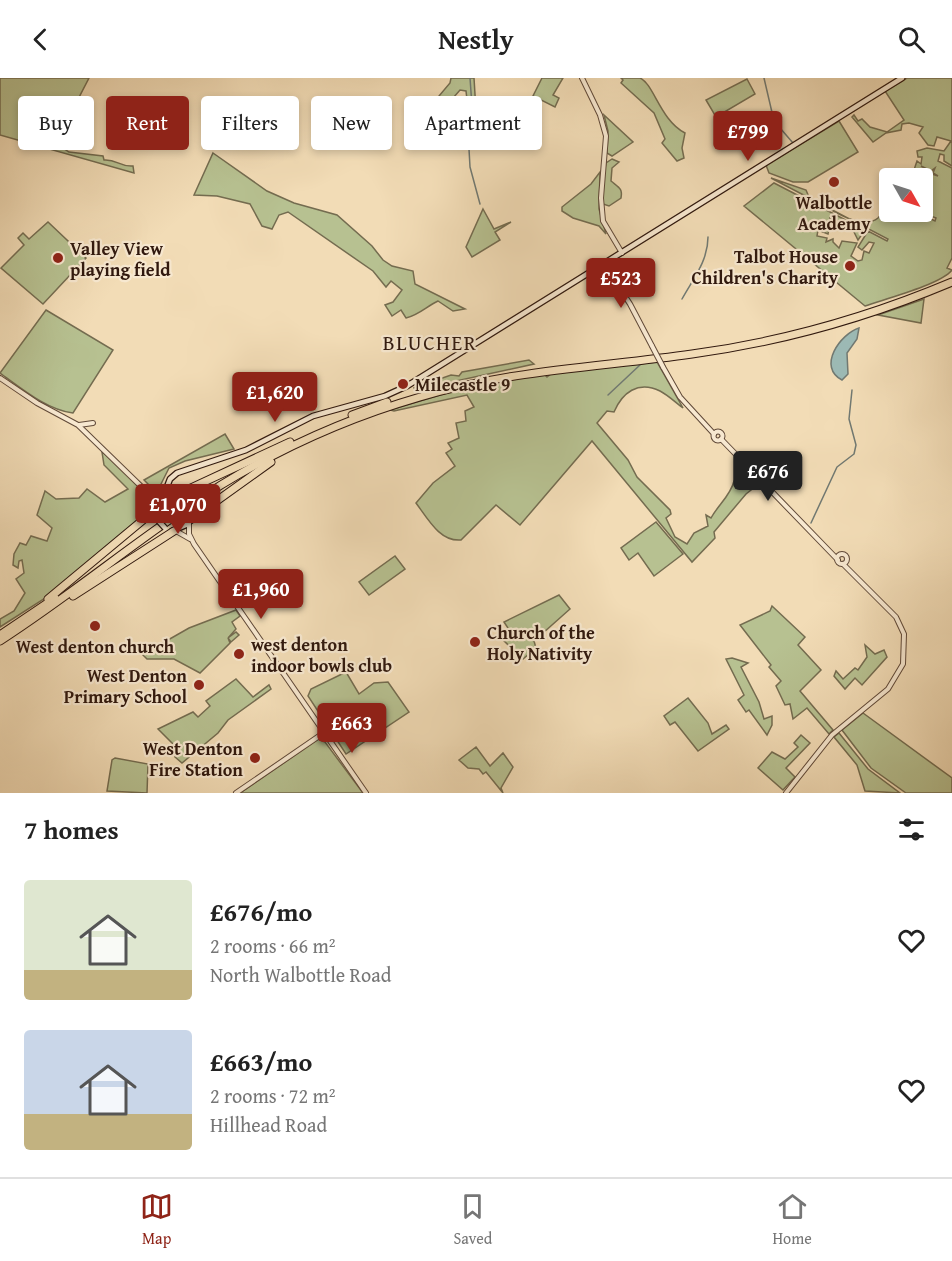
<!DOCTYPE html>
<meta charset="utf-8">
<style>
body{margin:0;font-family:"Gentium Book Plus",serif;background:#f6f6f6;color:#222;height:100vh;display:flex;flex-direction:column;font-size:22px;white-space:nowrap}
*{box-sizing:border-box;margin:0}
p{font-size:20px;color:#767676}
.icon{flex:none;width:33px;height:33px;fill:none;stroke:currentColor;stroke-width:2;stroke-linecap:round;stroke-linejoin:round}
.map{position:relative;height:715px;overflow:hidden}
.details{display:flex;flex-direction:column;background:#fff;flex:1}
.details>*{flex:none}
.top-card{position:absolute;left:18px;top:18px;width:600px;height:54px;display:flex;gap:12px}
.needle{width:39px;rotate:129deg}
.tools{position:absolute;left:879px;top:90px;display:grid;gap:12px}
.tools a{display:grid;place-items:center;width:54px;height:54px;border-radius:6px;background:#fff;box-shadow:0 3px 9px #0003;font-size:30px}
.price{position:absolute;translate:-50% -51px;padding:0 14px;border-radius:6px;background:#8f2418;color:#fff;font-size:20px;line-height:39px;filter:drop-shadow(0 2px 3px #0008)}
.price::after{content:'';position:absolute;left:50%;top:36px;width:18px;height:14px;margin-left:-9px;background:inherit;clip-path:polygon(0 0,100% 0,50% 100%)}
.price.current{background:#222;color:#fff}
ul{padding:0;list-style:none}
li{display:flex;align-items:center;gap:18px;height:150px;padding:0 24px}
li span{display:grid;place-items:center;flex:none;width:168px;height:120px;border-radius:6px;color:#555}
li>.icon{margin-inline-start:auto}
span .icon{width:72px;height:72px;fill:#fffc;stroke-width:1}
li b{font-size:26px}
h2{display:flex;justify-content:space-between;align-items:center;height:72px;padding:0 24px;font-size:26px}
.tag{padding:0 21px;border-radius:6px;background:#fff;box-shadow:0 3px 9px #0003;font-size:21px;line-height:54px}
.tag.current{background:#8f2418;color:#fff}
header{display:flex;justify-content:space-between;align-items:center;height:78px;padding:0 24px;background:#fff;font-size:27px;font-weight:800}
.tabs{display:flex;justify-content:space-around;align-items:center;height:84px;border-top:2px solid #e0e0e0;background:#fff;font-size:16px;color:#767676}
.tabs a{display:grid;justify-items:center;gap:3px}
.tabs .current{color:#8f2418}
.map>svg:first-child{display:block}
.green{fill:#b7c191;stroke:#746c50;stroke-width:1.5}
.water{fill:#9cbab5;stroke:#717972;stroke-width:1.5}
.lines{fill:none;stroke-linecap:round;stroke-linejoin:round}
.stream{stroke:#717972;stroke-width:1.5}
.tertiary-casing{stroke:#604938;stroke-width:6}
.secondary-casing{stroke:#30180e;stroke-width:7}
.trunk-casing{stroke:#30180e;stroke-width:9}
.tertiary{stroke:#f7e8d0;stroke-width:4}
.secondary{stroke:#f7e8d0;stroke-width:4.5}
.trunk{stroke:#f2dcb6;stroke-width:7}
.tertiary-bridge-casing{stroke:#604938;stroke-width:6;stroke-linecap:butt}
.secondary-bridge-casing{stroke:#30180e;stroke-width:7;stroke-linecap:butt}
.tertiary-bridge{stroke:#f7e8d0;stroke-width:4}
.secondary-bridge{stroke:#f7e8d0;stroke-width:4.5}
.poi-dot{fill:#8f2418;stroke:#f7e8d0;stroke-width:2}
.labels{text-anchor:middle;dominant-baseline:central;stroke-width:4.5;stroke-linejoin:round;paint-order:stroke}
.poi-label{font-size:18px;font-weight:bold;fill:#30180e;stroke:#f7e8d0;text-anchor:start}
.quarter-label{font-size:21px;letter-spacing:1.5px;fill:#30180e;stroke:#f7e8d0}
</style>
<header><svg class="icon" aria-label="back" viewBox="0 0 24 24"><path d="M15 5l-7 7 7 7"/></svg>Nestly<svg class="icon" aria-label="search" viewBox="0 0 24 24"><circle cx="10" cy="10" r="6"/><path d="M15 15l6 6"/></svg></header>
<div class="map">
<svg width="952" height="715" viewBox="0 0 952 715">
<rect width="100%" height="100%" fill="#f2dcb6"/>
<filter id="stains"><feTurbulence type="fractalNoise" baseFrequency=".00333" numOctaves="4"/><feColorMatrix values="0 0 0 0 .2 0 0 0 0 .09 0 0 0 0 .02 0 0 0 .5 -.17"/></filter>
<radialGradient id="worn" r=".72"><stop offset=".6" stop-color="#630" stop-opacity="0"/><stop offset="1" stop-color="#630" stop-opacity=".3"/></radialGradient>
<!-- green -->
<g class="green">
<path d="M0 0H89L75 27 53 56 54 64 69 74 103 78 104 82C117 81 119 89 133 88L134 95 0 57Z"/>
<polygon points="451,0 474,0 477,49 472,66 466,13 460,12 446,28 439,18 450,5"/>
<polygon points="542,0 563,0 553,17 559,20 555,29 533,18"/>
<path d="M621 0C626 0 635 0 640 0 654 6 660 42 685 55L682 70 684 80 677 83 662 65 665 61 654 35 621 5 623 2Z"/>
<path d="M907 0H952V88L944 83V77L940 76 938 83 952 90V180L947 190 952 192C942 206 885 221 865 228L744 128 774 105 865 152 858 162 852 150 830 140 833 152 829 151 828 156 818 152 817 158 827 160 826 164 833 161V164L839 170 842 163 857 165 851 178 858 183 862 182 864 173 869 175 874 165 869 164 862 172 858 169 868 153 887 163 888 161 771 100 806 112 809 119C827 129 861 154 878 140 882 136 886 129 889 124L890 134H917L935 143 936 140 920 134H922L923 116 932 96 938 98 933 95 935 90 931 93 921 88 932 94 923 112 922 100H901L911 95 912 98 917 83 921 86 922 79H918L917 73 927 70 944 73 951 63 937 59 934 68 928 67 919 55 923 49 909 45 902 46 901 52 886 55 873 64 852 39 854 37 858 43 862 41 870 49 887 54 904 42 885 13Z"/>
<polygon points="747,1 755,16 716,39 706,22"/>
<polygon points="604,37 633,64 612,78 607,75 608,53"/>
<polygon points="839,43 858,74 808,104 793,104 769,95 766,87"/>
<path d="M213 75 267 113 294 125 337 137 372 168 383 182 392 188 413 193 415 206 465 231 453 233 438 223C427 228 419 237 406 240L401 232 392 238 385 227 393 224 402 212 391 203 386 209 373 193 288 134 279 137 272 151 262 148 250 126 217 118 194 117Z"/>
<path d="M612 81 619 84 612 90 611 103C618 109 623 110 621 120L609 128 603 126C601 113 603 98 606 85Z"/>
<polygon points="600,94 599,131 606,156 599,148 573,140 562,133 562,129 591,106"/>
<polygon points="483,131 494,151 511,144 495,154 500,162 472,179 466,169"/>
<polygon points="48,144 86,180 43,226 1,190 24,167 18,160 23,155 29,161"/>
<polygon points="924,221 921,245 878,237"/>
<path d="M46 232 113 272 73 335C47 332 21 310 0 295Z"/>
<polygon points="529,282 534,286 415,312 414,310 451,297 459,298 462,294"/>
<path d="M657 284 683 330C676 325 668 317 660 313 638 302 622 315 614 334L607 333 597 345 628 382 637 399 670 432 671 436 666 440 675 459 687 466 694 455 708 448 706 437 711 440C718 427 731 417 734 403L743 399 746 391 760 405 746 416 714 454 715 460 692 484 592 363 520 447 496 427 461 462C440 464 428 441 416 425L433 405 455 388 446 375 452 371 448 365 459 360 456 345 466 343 465 333 474 329 467 317 394 333 390 332 467 309 544 296 547 299 552 295Z"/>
<polygon points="225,356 234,371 185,383 169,390 158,412 154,412 144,402"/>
<path d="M102 374C115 381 151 416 153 430L47 519 0 549V541L14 533 25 515 16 501 24 495 22 482 19 483 18 490 13 487 14 476 20 465 26 467 31 458 47 463 52 450 37 437 45 413 56 421 79 420 87 411 105 424 128 411 104 387Z"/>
<polygon points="656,444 683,476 654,498 638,475 629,482 621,470"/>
<polygon points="395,478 405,491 369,517 359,504"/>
<polygon points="559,517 570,531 534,563 536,570 523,581 501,560 510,553 504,544"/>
<polygon points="772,528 805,559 798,567 821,592 800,613 833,652 829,656 807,630 793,641 790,626 785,627 776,608 781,603 769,589 771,587 740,547 770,533"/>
<polygon points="236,532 240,538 232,544 236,551 228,560 236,554 239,557 231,564 228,560 230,565 200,595 174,581 147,581 138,572 161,566 189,550"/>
<polygon points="865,567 875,576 884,572 887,579 862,607 855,600 845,611 834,598 836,593 843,601 855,590 858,592 867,579"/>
<polygon points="732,580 748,585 741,589 759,624 764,641 772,638 772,647 767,657 749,632 746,634 738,622 744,617 726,581"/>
<polygon points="346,594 359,616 374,605 388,604 409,634 346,676 308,618 311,611"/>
<polygon points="236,601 253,619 269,607 271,611 228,642 218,655 182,685 175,679 177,670 158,651 193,634 198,639 210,628 206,623"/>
<polygon points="688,620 708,645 712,656 726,647 729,651 698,673 675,644 670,647 664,638"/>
<polygon points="863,635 952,700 952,715 906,715 871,690 842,652"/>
<polygon points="839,655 868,691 900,715 865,713 857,687 834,659"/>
<polygon points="801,657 810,665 786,690 795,699 783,712 758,690 772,674 785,681 798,669 794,665"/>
<polygon points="318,661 325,664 363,715 240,715"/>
<polygon points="476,669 490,688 503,675 513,689 501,710 503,715 486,694 483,696 479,691 468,690 459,682"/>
<polygon points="115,680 148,686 147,715 107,713 112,682"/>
</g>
<!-- water -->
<path class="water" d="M859 250 857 261 847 275 848 296 842 302C817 289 840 256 859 250Z"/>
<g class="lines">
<!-- stream -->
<g class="stream">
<polyline points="470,0 474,56 469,71 470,89 480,126"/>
<polyline points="764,0 774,43 793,65"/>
<path d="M682 221C693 201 708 183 708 159"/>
<polyline points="608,317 641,286"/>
<polyline points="811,445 837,389 854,376 856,367 849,341 852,312"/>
</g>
<!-- tertiary casing -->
<g class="tertiary-casing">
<g id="tertiary">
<polyline points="582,0 600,37 606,58 601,120 603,143 622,175"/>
<polyline points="604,186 630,226 652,268"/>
<polyline points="663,289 680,319 714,356"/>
<polyline points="0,300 37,325 78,347 150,417 155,429"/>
<polyline points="79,347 93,345"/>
<circle cx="718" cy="358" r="4.5"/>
<polyline points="721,361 838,482"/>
<polyline points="189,444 189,456 194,466 366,715"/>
<polyline points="176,453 190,461"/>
<circle cx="842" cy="481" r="5"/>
<polyline points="236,715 325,654"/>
<polyline points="786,715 832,657 888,611 903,586 904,556 896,539 843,486"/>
</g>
</g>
<!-- secondary casing -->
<g class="secondary-casing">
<g id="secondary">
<polyline points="163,419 170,401 177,395 246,372 313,338 385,318 407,308 902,0"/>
<path d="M155 434C157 421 165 414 178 416"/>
<polyline points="172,453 186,447 192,432"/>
</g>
</g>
<!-- trunk casing -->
<g class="trunk-casing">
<g id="trunk">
<polyline points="352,337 387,324"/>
<polyline points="178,416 290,364"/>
<polyline points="190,442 271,384"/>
<polyline points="73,518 174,453"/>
<polyline points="48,521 155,432"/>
<polyline points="0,557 55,520"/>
<path d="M0 563C76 514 145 455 221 407 283 369 351 339 420 319 510 292 601 289 692 276 781 264 869 239 952 204"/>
</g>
</g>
<!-- tertiary -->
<use href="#tertiary" class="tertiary"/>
<!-- secondary -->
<use href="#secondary" class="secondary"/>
<!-- trunk -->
<use href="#trunk" class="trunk"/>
<!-- tertiary-bridge casing -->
<g class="tertiary-bridge-casing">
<polyline id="tertiary-bridge" points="652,268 663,289"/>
</g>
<!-- secondary-bridge casing -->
<g class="secondary-bridge-casing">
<g id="secondary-bridge">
<polyline points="185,420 192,432"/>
<polyline points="155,439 165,450"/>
</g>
</g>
<!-- tertiary-bridge -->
<use href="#tertiary-bridge" class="tertiary-bridge"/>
<!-- secondary-bridge -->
<use href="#secondary-bridge" class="secondary-bridge"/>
</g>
<!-- markers -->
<g class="poi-dot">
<circle cx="834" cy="104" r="6"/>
<circle cx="58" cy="180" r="6"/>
<circle cx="850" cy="188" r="6"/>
<circle cx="403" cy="306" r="6"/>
<circle cx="95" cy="548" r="6"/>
<circle cx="475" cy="564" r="6"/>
<circle cx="239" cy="576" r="6"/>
<circle cx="199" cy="607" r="6"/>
<circle cx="255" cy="680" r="6"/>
</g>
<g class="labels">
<!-- poi labels -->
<g class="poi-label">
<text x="834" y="124" text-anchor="middle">Walbottle<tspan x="834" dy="21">Academy</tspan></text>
<text x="70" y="170">Valley View<tspan x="70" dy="21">playing field</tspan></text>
<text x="838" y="178" text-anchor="end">Talbot House<tspan x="838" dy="21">Children's Charity</tspan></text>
<text x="415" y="306">Milecastle 9</text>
<text x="487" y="554">Church of the<tspan x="487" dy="21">Holy Nativity</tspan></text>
<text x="251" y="566">west denton<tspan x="251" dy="21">indoor bowls club</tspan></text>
<text x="95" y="568" text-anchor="middle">West denton church</text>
<text x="187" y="597" text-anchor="end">West Denton<tspan x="187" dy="21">Primary School</tspan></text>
<text x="243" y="670" text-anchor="end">West Denton<tspan x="243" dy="21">Fire Station</tspan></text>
</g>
<!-- quarter labels -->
<g class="quarter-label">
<text x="430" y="264">BLUCHER</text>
</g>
</g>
<rect width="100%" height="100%" filter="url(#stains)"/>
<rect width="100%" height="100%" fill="url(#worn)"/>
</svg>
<div class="tools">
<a><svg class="needle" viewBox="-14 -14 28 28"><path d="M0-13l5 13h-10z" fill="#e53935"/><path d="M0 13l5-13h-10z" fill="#767676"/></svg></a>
</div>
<b class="price" style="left:748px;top:84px">£799</b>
<b class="price" style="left:621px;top:231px">£523</b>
<b class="price" style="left:275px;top:345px">£1,620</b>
<b class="price current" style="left:768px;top:424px">£676</b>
<b class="price" style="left:178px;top:457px">£1,070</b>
<b class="price" style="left:261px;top:542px">£1,960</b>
<b class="price" style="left:352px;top:676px">£663</b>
<div class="top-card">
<a class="tag">Buy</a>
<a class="tag current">Rent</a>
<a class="tag">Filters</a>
<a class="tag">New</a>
<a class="tag">Apartment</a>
</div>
</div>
<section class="details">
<h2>7 homes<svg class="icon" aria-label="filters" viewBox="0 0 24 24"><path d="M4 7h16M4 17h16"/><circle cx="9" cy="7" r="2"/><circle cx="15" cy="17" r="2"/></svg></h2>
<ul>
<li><span style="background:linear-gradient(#dfe7d0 75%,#c2b280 0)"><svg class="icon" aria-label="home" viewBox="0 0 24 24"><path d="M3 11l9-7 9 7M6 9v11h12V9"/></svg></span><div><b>£676/mo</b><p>2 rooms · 66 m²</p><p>North Walbottle Road</p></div><svg class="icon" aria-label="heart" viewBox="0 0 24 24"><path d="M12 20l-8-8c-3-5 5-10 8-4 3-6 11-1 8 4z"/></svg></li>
<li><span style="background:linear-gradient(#c9d6e8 70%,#c2b280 0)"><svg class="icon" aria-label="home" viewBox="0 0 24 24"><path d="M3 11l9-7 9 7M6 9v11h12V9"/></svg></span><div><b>£663/mo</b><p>2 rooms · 72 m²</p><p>Hillhead Road</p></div><svg class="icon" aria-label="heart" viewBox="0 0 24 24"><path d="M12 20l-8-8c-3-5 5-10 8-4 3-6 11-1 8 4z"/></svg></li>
</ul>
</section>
<nav class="tabs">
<a class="current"><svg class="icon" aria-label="map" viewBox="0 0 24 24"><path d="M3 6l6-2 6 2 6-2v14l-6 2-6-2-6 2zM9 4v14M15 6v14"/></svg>Map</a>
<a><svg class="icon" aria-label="saved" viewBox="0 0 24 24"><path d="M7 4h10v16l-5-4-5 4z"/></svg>Saved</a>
<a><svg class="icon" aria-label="home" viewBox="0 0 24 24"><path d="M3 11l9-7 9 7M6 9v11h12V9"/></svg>Home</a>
</nav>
